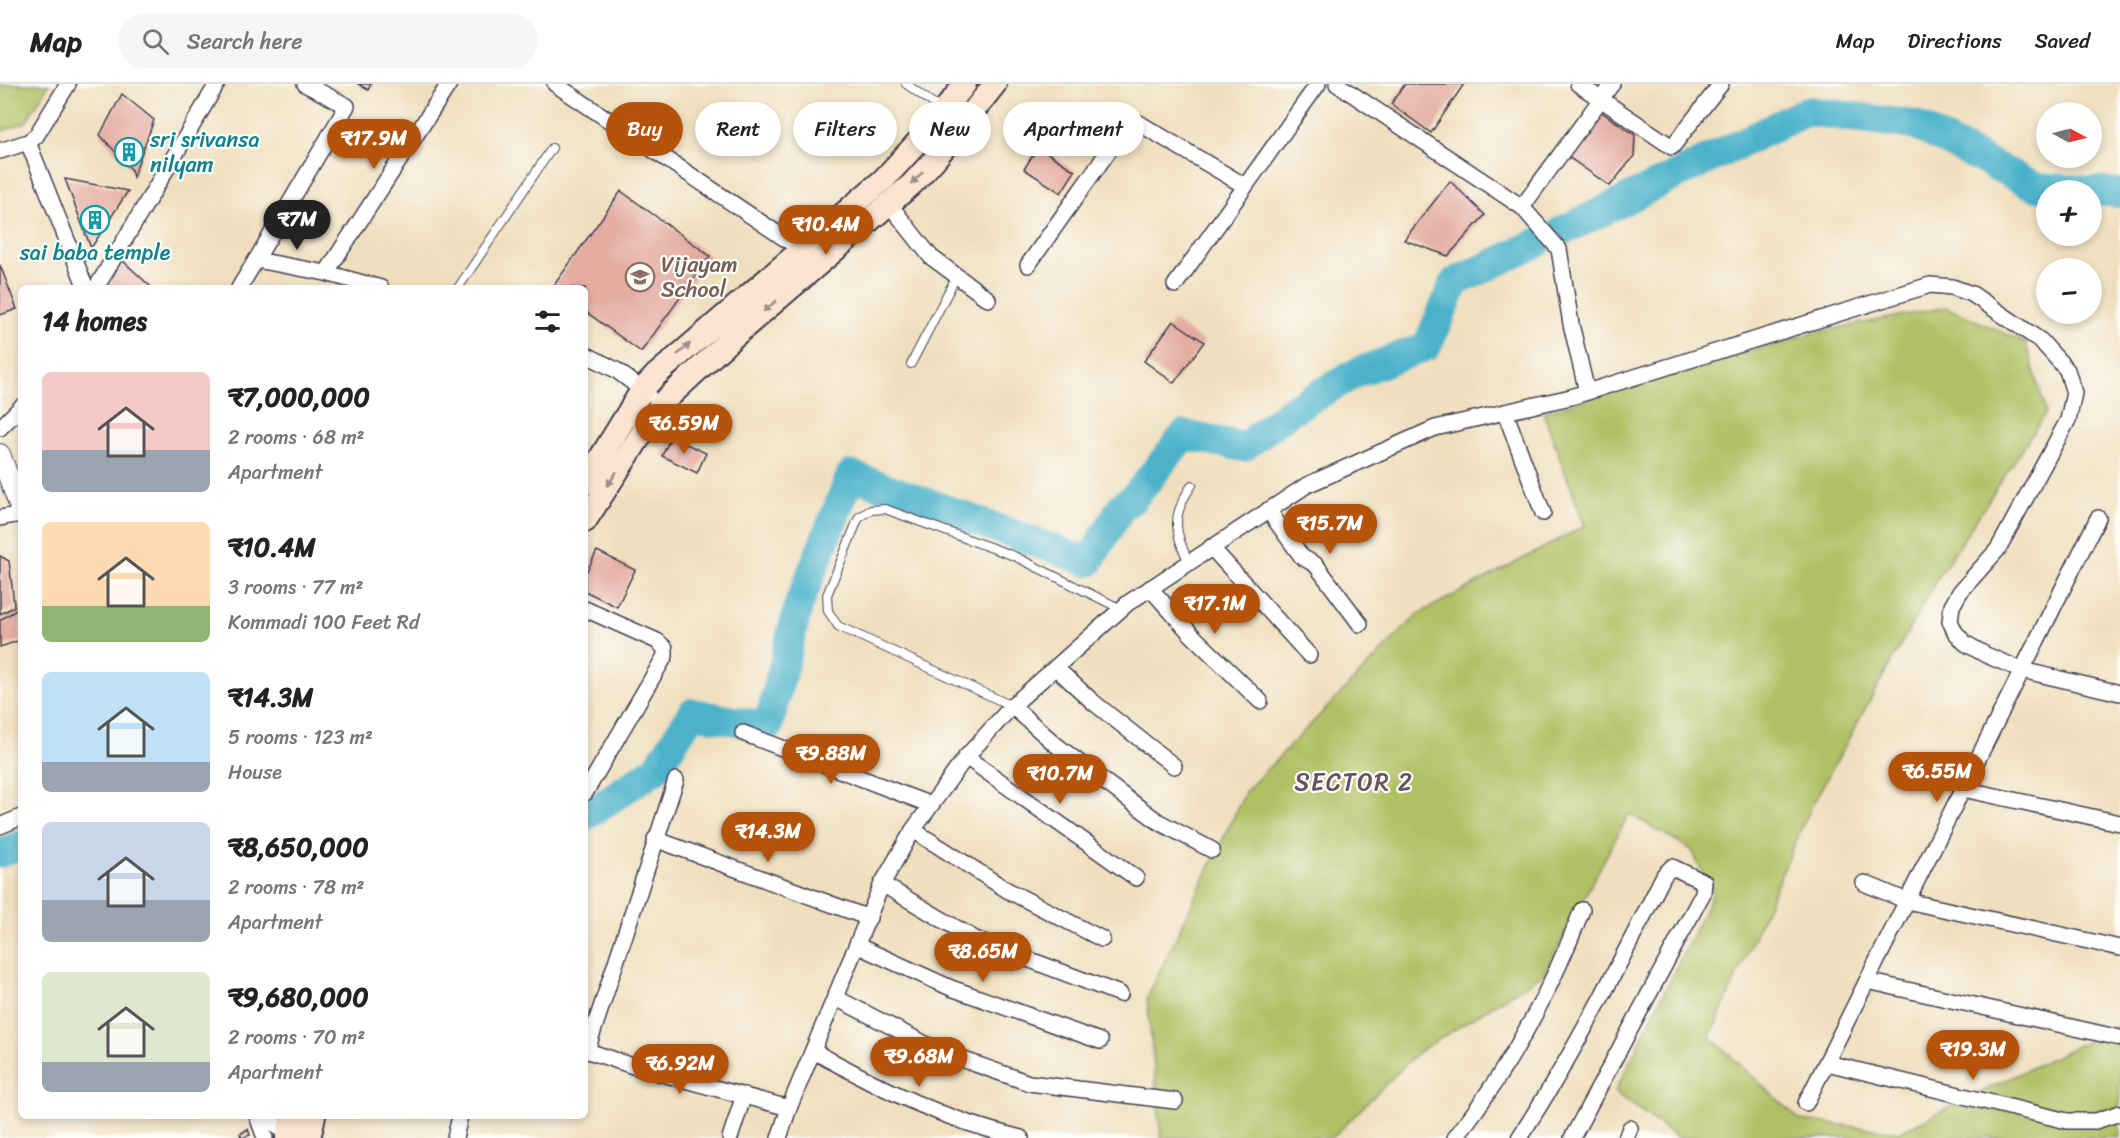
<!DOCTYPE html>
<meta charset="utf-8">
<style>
body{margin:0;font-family:Sriracha,sans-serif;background:#f6f6f6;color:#222;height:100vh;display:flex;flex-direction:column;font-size:22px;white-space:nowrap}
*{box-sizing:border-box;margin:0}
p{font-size:20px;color:#767676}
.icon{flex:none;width:33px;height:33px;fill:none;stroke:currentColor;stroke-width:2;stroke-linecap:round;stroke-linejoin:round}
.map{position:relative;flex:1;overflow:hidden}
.drawer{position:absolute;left:18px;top:201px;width:570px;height:834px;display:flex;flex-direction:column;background:#fff;border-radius:9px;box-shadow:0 3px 9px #0003}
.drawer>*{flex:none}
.banner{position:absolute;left:606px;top:18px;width:570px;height:54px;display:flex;gap:12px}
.needle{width:39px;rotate:97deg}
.tools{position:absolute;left:2036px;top:18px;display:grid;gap:12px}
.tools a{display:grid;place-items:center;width:66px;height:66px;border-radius:50%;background:#fff;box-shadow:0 3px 9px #0003;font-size:30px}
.price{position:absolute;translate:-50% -51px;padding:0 14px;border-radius:21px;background:#b45309;color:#fff;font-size:20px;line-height:39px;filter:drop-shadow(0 2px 3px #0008)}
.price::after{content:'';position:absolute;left:50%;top:36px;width:18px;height:14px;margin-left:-9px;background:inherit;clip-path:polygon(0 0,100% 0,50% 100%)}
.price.active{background:#222;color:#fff}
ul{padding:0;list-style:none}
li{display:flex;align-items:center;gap:18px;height:150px;padding:0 24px}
li span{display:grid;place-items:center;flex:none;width:168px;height:120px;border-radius:9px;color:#555}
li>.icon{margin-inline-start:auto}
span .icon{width:72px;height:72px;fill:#fffc;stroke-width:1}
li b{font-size:26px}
h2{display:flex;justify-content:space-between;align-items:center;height:72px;padding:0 24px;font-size:26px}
.tag{padding:0 21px;border-radius:27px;background:#fff;box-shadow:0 3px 9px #0003;font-size:21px;line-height:54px}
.tag.active{background:#b45309;color:#fff}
header{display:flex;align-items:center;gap:36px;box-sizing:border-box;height:84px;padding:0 30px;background:#fff;border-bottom:2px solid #e0e0e0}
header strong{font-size:28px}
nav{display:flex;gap:33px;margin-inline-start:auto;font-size:21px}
.search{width:420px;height:54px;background:#f6f6f6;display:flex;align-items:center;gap:15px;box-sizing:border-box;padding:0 21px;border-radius:33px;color:#767676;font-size:22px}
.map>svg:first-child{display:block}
.green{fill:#b0c165;stroke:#697250;stroke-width:1.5}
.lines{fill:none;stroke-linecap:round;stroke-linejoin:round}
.river{stroke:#4cb2ca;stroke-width:30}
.building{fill:#e4ada2}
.service-casing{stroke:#413e4f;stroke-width:10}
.minor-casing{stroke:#413e4f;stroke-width:18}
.tertiary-casing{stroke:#413e4f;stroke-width:22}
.secondary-casing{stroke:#413e4f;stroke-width:26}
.service{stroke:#fff;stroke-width:8}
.minor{stroke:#fff;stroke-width:15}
.tertiary{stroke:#fff;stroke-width:20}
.secondary{stroke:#fce5d0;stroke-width:22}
.oneway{fill:#9a8d8d}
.labels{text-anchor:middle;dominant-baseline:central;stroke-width:4.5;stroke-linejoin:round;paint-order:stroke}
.culture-label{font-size:22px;fill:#0d838f;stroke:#fdfcf7;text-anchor:start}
.education-label{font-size:22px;fill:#785e54;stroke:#fdfcf7;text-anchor:start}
.neighbourhood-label{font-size:24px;letter-spacing:1.5px;fill:#66535f;stroke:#fdfcf7}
</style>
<header>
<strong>Map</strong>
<div class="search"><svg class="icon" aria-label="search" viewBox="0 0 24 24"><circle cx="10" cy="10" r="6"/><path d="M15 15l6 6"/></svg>Search here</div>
<nav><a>Map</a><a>Directions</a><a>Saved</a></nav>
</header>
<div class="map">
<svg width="2120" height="1054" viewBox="0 0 2120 1054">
<rect width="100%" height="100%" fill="#fdfcf7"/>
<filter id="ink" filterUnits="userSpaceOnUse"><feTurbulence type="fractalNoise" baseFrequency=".0167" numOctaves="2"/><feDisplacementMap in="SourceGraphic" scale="12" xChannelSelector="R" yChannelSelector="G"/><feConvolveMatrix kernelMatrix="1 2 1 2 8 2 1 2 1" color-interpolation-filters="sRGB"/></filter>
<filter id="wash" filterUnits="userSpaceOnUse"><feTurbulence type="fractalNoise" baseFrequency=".008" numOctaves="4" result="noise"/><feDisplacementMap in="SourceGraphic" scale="24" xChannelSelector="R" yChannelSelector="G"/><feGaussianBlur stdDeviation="1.35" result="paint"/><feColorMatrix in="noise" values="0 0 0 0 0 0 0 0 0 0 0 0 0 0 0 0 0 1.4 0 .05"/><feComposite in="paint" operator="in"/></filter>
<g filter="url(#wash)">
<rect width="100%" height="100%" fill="#f0dfbe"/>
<!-- green -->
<g class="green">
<polygon points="0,0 49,0 26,38 0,48"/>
<polygon points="1946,223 2026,259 2046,329 1937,495 1811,723 1710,953 1800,1036 1899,1048 2120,941 2120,1054 1678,1054 1615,1008 1713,809 1691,765 1629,730 1543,890 1417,969 1332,1054 1161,1054 1147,914 1246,707 1418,530 1585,442 1543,328 1813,249"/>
</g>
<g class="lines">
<!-- river -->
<g class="river">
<polyline points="2091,107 2120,109"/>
<polyline points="1562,147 1807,27 1915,41 2036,103 2082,106"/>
<polyline points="585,732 657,684 692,629 768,643 799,520 851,391 1089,478 1122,422 1133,415 1184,351 1244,363 1290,327 1356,289 1427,262 1455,198 1537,159"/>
<polyline points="0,769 21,761"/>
</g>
</g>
<g id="blocks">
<!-- building -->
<g class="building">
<polygon points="358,0 371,0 368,6"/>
<polygon points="1405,0 1464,0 1431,49 1391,20"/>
<polygon points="122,10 154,36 133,93 131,85 100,51"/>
<polygon points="1597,25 1635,51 1634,72 1610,102 1564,70"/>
<polygon points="1038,63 1075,87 1061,109 1024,85"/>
<polygon points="65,95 128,107 91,164"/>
<polygon points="1450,97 1485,131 1448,172 1404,156"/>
<polygon points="621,107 710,172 641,268 585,227 585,204 552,204"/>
<polygon points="122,176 150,202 148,204 104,204"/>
<polygon points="0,181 17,225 0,231"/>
<polygon points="1173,237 1204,258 1174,299 1144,277"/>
<polygon points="671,353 706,369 697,389 662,372"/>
<polygon points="597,467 635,486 617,523 585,507 585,491"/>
<polygon points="0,472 9,477 14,520 14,523 0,530"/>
<polygon points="21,523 21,556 0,563 0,536"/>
<polygon points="248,1045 250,1051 242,1054 240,1050"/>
</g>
</g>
</g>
<g filter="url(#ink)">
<use href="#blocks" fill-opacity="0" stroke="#413e4f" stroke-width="1.5"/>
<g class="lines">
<!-- service casing -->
<g class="service-casing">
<g id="service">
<polyline points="906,0 941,25"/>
<polyline points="458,204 552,64"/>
<polyline points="911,280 956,193"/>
<path d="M1189 478C1173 447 1172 430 1192 401"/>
<polyline points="1012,622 838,542 828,527 827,511 859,433 871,426 885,425 1014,472 1121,525"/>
</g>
</g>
<!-- minor casing -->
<g class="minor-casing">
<g id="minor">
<polyline points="555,0 802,166"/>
<polyline points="1337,0 1522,123 1559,165 1571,240 1587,308"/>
<polyline points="1578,0 1672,63 1721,0"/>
<polyline points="28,58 86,204"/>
<polyline points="0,67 28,58 36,52 68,0"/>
<polyline points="889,120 931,173 988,215"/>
<polyline points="1522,123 1612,0"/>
<polyline points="256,176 347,22 305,0"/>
<polyline points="1028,181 1122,48 1137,38 1245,102"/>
<polyline points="326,189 449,0"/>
<polyline points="1175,201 1318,0"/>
<polyline points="96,204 217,0"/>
<polyline points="239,204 256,176 326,189 381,204"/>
<polyline points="585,270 616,286 648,310"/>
<polyline points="1505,328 1543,429"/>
<polyline points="0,344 21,323"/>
<polyline points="1268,426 1302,473 1316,481 1360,540"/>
<polyline points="0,434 21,430"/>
<polyline points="1211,463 1309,571"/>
<polyline points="1150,504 1191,550 1260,617"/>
<polyline points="585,525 657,557 665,564 665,572 585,709"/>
<polyline points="1056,584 1093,618 1174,682"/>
<polyline points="1012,622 1056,661 1133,719 1159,738 1212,766"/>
<polyline points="743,649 931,721"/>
<polyline points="966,673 1136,794"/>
<polyline points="1963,705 2120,739"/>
<polyline points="0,742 21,733"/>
<polyline points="913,746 1007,806 1102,855"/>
<polyline points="655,755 869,834"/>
<polyline points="1864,799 1907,817 2120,864"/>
<polyline points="882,800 975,855 1120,910"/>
<polyline points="858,862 951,904 1100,957"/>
<polyline points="1867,897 2120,954"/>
<polyline points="836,914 939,967 1029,999 1175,1017"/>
<polyline points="585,966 633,982 789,1024 779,1054"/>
<polyline points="587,966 676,696"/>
<path d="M813 967C883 1005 943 1036 1021 1054"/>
<polyline points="1827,979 2067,1037 2096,1037 2120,1029"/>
<polyline points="1806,1019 2098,434"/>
<polyline points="789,1024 882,800 913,746 966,673 1012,622 1128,519 1307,401 1435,344 1571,313 1930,201 1952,203 1972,210 2041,257 2067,286 2074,309 2068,336 1998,465 1960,508 1952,522 1950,537 1955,548 1965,559 1986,571 2022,586 2120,609"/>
<polyline points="257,1032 265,1054"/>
<polyline points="263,1032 293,1054"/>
<polyline points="455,1054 460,1032"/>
<polyline points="730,1054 744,1011"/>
<path d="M1455 1054C1510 984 1550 909 1582 826"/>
<path d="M1519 1054C1574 970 1619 881 1664 791L1672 783 1704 798 1703 809 1572 1054"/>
<polyline points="1626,1054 1630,1044"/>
</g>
</g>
<!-- tertiary casing -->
<g class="tertiary-casing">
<polyline id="tertiary" points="0,370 21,426"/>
</g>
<!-- secondary casing -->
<g class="secondary-casing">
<g id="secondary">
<polyline points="585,399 642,306 656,291 884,95 928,47 965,0"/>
<polyline points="585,437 661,320 732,254 912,100 935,75 995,0"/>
<polyline points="287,1054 292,1032"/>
<polyline points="309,1054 314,1032"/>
</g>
</g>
<!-- service -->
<use href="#service" class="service"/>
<!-- minor -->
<use href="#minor" class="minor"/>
<!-- tertiary -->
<use href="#tertiary" class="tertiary"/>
<!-- secondary -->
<use href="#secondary" class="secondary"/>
</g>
<!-- one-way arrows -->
<defs><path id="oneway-solid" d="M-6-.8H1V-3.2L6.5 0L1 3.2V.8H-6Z" transform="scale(1.5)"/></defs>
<g class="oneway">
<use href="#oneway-solid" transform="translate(917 94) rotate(134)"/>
<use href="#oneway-solid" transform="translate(770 222) rotate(140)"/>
<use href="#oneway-solid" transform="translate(684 265) rotate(-41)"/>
<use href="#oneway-solid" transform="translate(612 395) rotate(123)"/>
</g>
</g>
<!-- icons -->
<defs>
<g id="building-ring" transform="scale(1.5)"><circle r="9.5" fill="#fdfcf7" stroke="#0f9aa8" stroke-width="1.5"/><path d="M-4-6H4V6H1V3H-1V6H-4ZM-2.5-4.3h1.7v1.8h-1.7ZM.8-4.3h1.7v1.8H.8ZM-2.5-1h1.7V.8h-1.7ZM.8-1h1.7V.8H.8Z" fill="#0f9aa8"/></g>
<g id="school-ring" transform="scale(1.5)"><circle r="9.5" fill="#fdfcf7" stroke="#8d6e63" stroke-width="1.5"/><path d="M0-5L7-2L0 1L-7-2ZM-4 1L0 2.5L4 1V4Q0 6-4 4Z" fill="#8d6e63"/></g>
</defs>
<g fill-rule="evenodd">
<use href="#building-ring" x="129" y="68"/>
<use href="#building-ring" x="95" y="136"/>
<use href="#school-ring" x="640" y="193"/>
</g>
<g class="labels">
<!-- culture labels -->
<g class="culture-label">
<text x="150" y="55">sri srivansa<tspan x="150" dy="25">nilyam</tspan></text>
<text x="95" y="168" text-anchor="middle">sai baba temple</text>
</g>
<!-- education labels -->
<g class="education-label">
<text x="661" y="180">Vijayam<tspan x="661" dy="25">School</tspan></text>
</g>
<!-- neighbourhood labels -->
<g class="neighbourhood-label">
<text x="1354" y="698">SECTOR 2</text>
</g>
</g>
</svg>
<div class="tools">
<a><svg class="needle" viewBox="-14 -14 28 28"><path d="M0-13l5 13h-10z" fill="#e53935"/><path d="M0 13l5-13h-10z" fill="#767676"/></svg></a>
<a>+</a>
<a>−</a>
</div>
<b class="price" style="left:374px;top:86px">₹17.9M</b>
<b class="price active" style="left:297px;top:167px">₹7M</b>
<b class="price" style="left:826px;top:172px">₹10.4M</b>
<b class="price" style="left:684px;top:371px">₹6.59M</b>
<b class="price" style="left:1330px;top:471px">₹15.7M</b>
<b class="price" style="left:1215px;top:551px">₹17.1M</b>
<b class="price" style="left:831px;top:701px">₹9.88M</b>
<b class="price" style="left:1937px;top:719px">₹6.55M</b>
<b class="price" style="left:1060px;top:721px">₹10.7M</b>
<b class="price" style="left:768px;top:779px">₹14.3M</b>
<b class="price" style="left:983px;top:899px">₹8.65M</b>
<b class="price" style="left:1973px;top:997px">₹19.3M</b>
<b class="price" style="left:919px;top:1004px">₹9.68M</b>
<b class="price" style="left:680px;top:1011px">₹6.92M</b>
<div class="banner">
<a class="tag active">Buy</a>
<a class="tag">Rent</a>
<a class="tag">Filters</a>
<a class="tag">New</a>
<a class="tag">Apartment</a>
</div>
<section class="drawer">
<h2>14 homes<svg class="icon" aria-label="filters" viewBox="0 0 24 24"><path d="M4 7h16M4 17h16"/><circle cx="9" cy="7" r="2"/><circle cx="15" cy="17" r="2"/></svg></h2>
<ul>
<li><span style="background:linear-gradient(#f6c9c9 65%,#9aa5b1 0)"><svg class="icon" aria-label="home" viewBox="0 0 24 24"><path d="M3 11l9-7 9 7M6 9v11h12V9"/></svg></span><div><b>₹7,000,000</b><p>2 rooms · 68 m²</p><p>Apartment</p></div></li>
<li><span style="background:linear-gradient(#ffd9b3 70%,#8fb573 0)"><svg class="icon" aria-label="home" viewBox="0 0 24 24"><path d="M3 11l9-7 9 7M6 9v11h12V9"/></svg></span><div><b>₹10.4M</b><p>3 rooms · 77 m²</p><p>Kommadi 100 Feet Rd</p></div></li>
<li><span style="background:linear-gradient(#bfe0f5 75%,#9aa5b1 0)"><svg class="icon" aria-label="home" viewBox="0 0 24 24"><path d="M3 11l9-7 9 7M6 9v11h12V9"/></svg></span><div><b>₹14.3M</b><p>5 rooms · 123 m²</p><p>House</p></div></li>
<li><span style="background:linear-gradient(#c9d6e8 65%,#9aa5b1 0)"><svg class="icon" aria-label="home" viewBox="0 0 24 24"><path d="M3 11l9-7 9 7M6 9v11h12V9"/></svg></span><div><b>₹8,650,000</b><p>2 rooms · 78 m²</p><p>Apartment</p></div></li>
<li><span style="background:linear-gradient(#dfe7d0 75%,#9aa5b1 0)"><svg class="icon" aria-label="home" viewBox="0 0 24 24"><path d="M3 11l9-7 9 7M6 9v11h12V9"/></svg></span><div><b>₹9,680,000</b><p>2 rooms · 70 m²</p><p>Apartment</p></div></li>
</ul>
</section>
</div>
